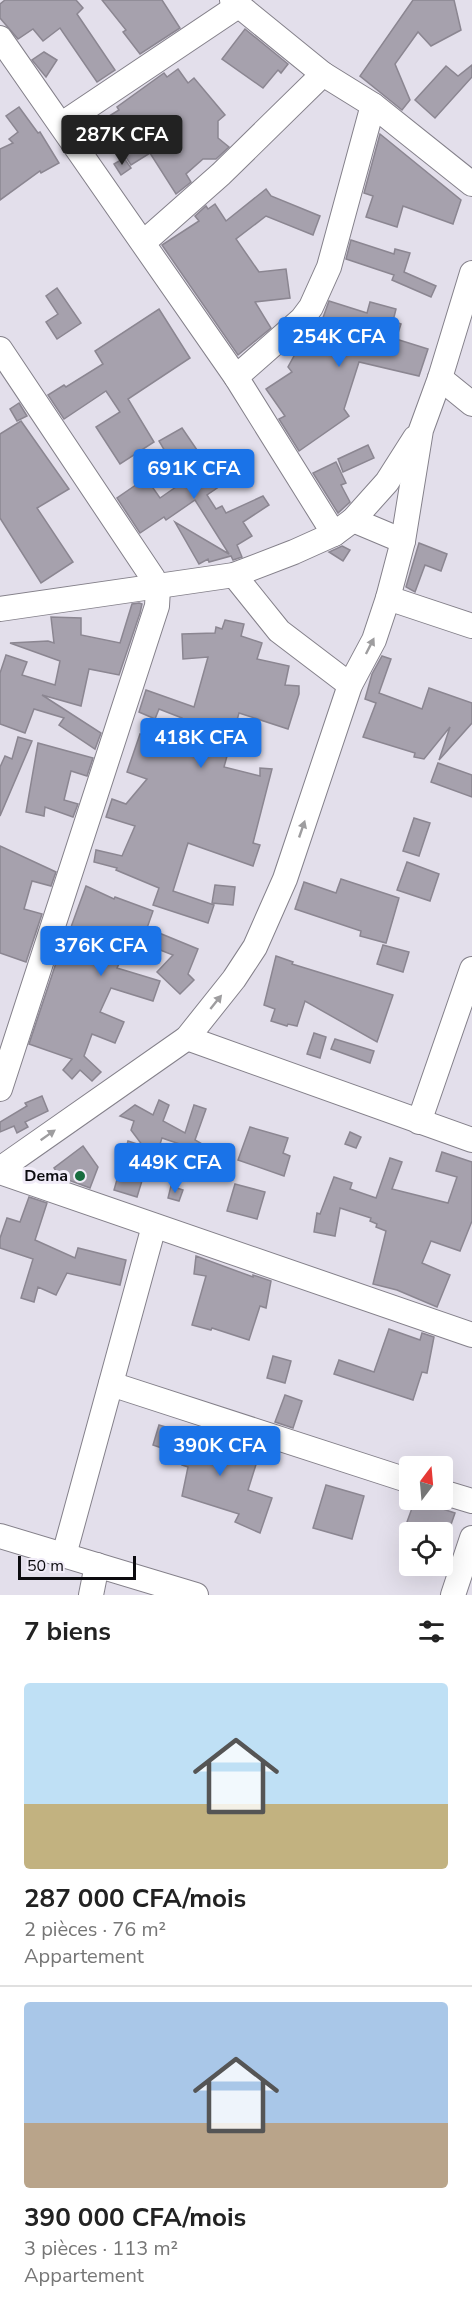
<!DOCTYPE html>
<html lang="fr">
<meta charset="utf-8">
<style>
body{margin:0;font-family:"Nunito Sans",sans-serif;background:#f2f2f2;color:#222;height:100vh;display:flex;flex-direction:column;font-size:22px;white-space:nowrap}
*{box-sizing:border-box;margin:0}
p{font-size:20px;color:#767676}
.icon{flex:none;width:33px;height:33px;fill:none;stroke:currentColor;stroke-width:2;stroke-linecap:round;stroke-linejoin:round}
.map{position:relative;height:1595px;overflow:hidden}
.side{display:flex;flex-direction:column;background:#fff;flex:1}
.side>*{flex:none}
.needle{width:39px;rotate:16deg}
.fabs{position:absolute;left:399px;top:1456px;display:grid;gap:12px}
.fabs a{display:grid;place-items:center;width:54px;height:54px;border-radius:6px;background:#fff;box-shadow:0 6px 24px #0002;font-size:30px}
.scale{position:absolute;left:18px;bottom:15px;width:118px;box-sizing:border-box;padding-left:6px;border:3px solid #0c0b0f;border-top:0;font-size:16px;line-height:21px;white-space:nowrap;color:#0c0b0f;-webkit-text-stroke:4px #f1ecf8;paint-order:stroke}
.price{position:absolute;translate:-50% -51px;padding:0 14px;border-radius:6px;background:#1a73e8;color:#fff;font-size:20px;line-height:39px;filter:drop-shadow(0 2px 3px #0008)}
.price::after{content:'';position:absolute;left:50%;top:36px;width:18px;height:14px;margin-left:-9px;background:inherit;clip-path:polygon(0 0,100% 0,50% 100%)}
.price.active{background:#222;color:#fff}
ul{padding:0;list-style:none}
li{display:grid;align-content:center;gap:12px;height:318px;padding:0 24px}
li+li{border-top:2px solid #e0e0e0}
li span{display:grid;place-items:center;height:186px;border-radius:6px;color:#555}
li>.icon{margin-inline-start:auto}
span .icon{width:108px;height:108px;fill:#fffc;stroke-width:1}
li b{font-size:26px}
h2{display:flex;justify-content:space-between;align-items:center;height:72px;padding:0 24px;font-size:26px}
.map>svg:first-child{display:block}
.building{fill:#a6a1ad;stroke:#8b8691;stroke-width:1.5}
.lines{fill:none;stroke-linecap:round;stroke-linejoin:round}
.minor-casing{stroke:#84808a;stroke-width:26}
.minor{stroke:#fff;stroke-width:24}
.oneway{fill:#9e9d9f}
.poi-dot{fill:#176c3e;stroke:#f1ecf8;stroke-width:2}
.labels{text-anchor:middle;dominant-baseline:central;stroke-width:6;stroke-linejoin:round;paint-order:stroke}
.poi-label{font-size:16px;font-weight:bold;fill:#0c0b0f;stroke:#f1ecf8;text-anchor:end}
</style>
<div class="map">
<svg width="472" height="1595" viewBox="0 0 472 1595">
<rect width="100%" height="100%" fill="#e3dfeb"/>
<!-- building -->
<g class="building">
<polygon points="5,0 76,0 83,8 77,14 115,70 97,82 60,28 43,41 33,29 18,39 0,18 0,4"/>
<polygon points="102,0 162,0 180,28 140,54 123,32 126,30"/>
<polygon points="413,0 454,0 461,30 431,46 418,32 395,64 410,100 402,110 360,76"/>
<polygon points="245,29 288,64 281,73 278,70 263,88 222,59"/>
<polygon points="44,52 57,60 46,77 32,60"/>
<polygon points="472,65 472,77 435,118 415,100 446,66 458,76"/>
<polygon points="178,69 188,83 194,78 225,115 218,121 218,138 229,147 216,159 203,159 186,174 191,182 176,194 150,153 131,165 111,134 98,145 85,128 95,120 98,123 119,110 117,107 164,73 167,77"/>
<polygon points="19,107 38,133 40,132 59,163 41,173 40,171 0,200 0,149 13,143 9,139 18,132 6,116"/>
<polygon points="380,134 461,200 453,224 403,206 397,227 366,217 373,196 364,193"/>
<polygon points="124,158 131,168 121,175 114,164"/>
<polygon points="266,189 271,196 320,216 313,235 266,216 236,239 259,272 286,269 290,298 255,302 271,328 238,355 162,245 199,221 195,216 206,206 208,209 215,204 226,221"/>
<polygon points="351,240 394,254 395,249 410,253 404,272 436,286 431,297 392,280 394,275 346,259"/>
<polygon points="57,288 81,323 57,339 46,322 58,314 46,296"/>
<polygon points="329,301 367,313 370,302 396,309 393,321 401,324 396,339 428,349 419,376 359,362 344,409 349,416 299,451 279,419 285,416 266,389 292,372 288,367 300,345 311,351"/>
<polygon points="159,309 190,358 128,399 154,442 120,464 96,427 120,412 106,391 64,419 48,395 64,385 66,387 103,364 95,351"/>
<polygon points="19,403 27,416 17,421 10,409"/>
<polygon points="21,421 69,489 37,508 73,562 41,583 0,518 0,434"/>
<polygon points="182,428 210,469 222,463 224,466 245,455 251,465 207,495 216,509 222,506 226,513 263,496 269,505 243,522 252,536 237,545 242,557 233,560 231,556 209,562 208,559 199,564 175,522 229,554 195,500 166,520 164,517 140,533 117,498 146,478 160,498 183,482 159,441"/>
<polygon points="368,445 374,458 343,472 338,459"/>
<polygon points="336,462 346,483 341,485 350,502 338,513 313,473"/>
<polygon points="419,543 447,554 441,571 425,565 415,592 406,587"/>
<polygon points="342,546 350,550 343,561 329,552"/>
<polygon points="139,603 142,604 140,613 119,675 89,669 81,706 42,695 101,733 95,749 59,725 64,718 34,709 25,733 0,724 0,673 6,655 27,662 22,675 55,685 60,661 10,643 48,641 54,643 51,617 81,618 81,635 120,643 132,604"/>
<polygon points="225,620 244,624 241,636 262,643 257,659 289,666 285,685 299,686 299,694 288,729 239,713 224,767 260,776 260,768 272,769 253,843 260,845 253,866 188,843 173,891 214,905 208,923 153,905 159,888 116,870 117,868 94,862 96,850 122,856 135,826 106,817 112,799 126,804 147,779 127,772 140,734 175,746 182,718 159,709 155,719 139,712 146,690 194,707 208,657 183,659 182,634 215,633 216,627 222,629"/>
<polygon points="382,656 391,659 379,693 422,709 429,688 472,703 472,723 439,760 450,727 424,759 414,757 415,753 363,737 376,703 365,699 372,674"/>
<polygon points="18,737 32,741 0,816 0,767 5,756 12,759"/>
<polygon points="38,743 93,758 87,776 71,771 64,800 78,804 73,817 45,807 44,816 26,812"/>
<polygon points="438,763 472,775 472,797 431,782"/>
<polygon points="414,818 430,823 419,856 403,851"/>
<polygon points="0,846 56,872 51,886 32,881 24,909 42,914 26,962 0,953"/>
<polygon points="407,862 439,874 430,901 397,890"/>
<polygon points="341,879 399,898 386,943 360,936 361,931 295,909 304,882 336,893"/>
<polygon points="215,885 235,887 233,905 212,903"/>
<polygon points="86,886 114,899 115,897 153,911 147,928 198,949 188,974 194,980 180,994 157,972 173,955 132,939 117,968 160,981 153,1001 111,988 100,1012 124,1022 115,1043 92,1034 84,1056 101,1072 92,1081 80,1070 72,1079 63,1070 72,1059 29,1044 61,948 63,949"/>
<polygon points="383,945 409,952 403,972 377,964"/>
<polygon points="276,956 293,962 292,964 393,995 377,1042 305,1001 297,1026 288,1024 287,1026 271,1021 275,1009 264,1005"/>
<polygon points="314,1033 326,1037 320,1058 307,1054"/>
<polygon points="335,1039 374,1051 370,1063 331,1049"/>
<polygon points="42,1096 48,1111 25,1122 28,1127 17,1133 14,1126 0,1132 0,1122 27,1106 25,1103"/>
<polygon points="159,1100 169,1105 163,1121 185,1133 194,1105 206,1109 195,1140 211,1149 209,1154 162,1138 151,1172 145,1171 137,1197 114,1190 128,1141 143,1146 131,1130 134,1121 120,1116 135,1105 153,1115"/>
<polygon points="250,1127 288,1138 283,1153 290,1156 284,1176 238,1160"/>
<polygon points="350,1132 361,1137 356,1148 345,1144"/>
<polygon points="83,1146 98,1167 90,1188 60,1177 54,1168"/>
<polygon points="442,1152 472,1162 472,1221 460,1251 431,1241 422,1263 450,1275 437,1307 397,1290 373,1284 386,1231 376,1227 377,1224 370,1221 371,1218 340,1208 335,1236 314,1232 317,1213 320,1214 334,1177 352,1183 350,1189 376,1198 390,1158 402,1162 392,1189 448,1203 457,1177 436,1171"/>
<polygon points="235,1184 265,1192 257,1219 227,1211"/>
<polygon points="171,1186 183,1190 179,1201 168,1198"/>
<polygon points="29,1197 47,1203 35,1240 75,1258 78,1248 126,1260 120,1285 67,1273 56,1295 38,1287 34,1302 21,1298 33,1259 0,1248 0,1238 7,1218 20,1222"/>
<polygon points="196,1256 253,1277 253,1275 271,1281 266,1308 260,1306 249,1340 212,1328 211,1330 192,1325 206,1276 194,1274"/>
<polygon points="389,1329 420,1340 422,1333 434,1337 427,1373 422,1372 413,1400 334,1374 339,1360 374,1372"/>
<polygon points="273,1356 291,1361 285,1383 267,1378"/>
<polygon points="285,1395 302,1401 293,1428 275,1422"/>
<polygon points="159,1425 176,1430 173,1439 212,1450 215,1435 237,1440 235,1447 259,1455 248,1490 272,1498 260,1533 235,1522 239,1514 182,1496 188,1467 182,1465 185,1456 153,1445"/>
<polygon points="326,1485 364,1496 352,1539 313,1528"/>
<polygon points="415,1500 455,1513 448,1533 403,1533"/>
</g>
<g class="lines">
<!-- minor casing -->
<g class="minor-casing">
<g id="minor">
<polyline points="232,0 323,74 373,105 472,184"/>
<polyline points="0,38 236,377 334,534"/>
<polyline points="62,124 238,6"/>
<polyline points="144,242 221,174 323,74"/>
<polyline points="0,349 153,578 158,588 157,606 0,1089"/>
<polyline points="236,377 302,319 311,307 329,267 373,105"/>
<polyline points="440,378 472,404"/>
<polyline points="353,520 403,541"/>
<polyline points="234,575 279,631 350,685"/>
<polyline points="388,598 472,626"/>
<polyline points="0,609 234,575 294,552 334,534 353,520 387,482 415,438"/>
<polyline points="187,1038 472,1140"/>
<polyline points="419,1122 472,969"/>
<polyline points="0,1169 187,1038 234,979 255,947 285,879 350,685 374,640 388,598 403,541 421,430 440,378 472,273"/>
<polyline points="0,1172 472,1335"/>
<polyline points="111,1384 410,1481"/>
<polyline points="442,1492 472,1501"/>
<polyline points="0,1536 196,1595"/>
<polyline points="64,1555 154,1226"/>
<polyline points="91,1595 97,1565"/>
<polyline points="453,1595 472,1538"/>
</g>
</g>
<!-- minor -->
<use href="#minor" class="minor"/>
</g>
<!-- one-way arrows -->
<defs><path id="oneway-solid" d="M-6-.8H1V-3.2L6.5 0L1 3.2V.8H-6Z" transform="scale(1.5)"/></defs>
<g class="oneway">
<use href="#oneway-solid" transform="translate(370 646) rotate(-63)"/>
<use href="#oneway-solid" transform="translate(302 829) rotate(-71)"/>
<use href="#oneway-solid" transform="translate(216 1002) rotate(-51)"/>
<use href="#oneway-solid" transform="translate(48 1135) rotate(-35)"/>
</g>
<!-- markers -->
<circle class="poi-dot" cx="80" cy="1176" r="6"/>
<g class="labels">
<!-- poi labels -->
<g class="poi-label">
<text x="68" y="1176">Dema</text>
</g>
</g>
</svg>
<div class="fabs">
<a><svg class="needle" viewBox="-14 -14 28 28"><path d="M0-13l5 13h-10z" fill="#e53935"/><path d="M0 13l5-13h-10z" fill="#767676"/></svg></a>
<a><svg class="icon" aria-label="locate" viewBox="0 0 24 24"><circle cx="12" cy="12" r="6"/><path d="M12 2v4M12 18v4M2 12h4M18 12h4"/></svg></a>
</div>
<div class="scale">50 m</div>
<b class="price active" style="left:122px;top:166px">287K CFA</b>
<b class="price" style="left:339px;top:368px">254K CFA</b>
<b class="price" style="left:194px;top:500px">691K CFA</b>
<b class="price" style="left:201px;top:769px">418K CFA</b>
<b class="price" style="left:101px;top:977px">376K CFA</b>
<b class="price" style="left:175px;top:1194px">449K CFA</b>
<b class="price" style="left:220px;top:1477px">390K CFA</b>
</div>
<section class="side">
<h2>7 biens<svg class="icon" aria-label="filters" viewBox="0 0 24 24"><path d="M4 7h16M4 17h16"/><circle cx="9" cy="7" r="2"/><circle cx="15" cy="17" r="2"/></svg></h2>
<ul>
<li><span style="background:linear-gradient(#bfe0f5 65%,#c2b280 0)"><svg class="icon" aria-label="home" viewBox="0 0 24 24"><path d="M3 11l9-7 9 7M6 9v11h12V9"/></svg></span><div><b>287 000 CFA/mois</b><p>2 pièces · 76 m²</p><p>Appartement</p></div></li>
<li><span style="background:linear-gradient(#a9c7e8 65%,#b9a48a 0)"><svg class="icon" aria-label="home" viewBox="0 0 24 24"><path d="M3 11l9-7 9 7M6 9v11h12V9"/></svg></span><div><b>390 000 CFA/mois</b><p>3 pièces · 113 m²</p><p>Appartement</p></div></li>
</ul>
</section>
